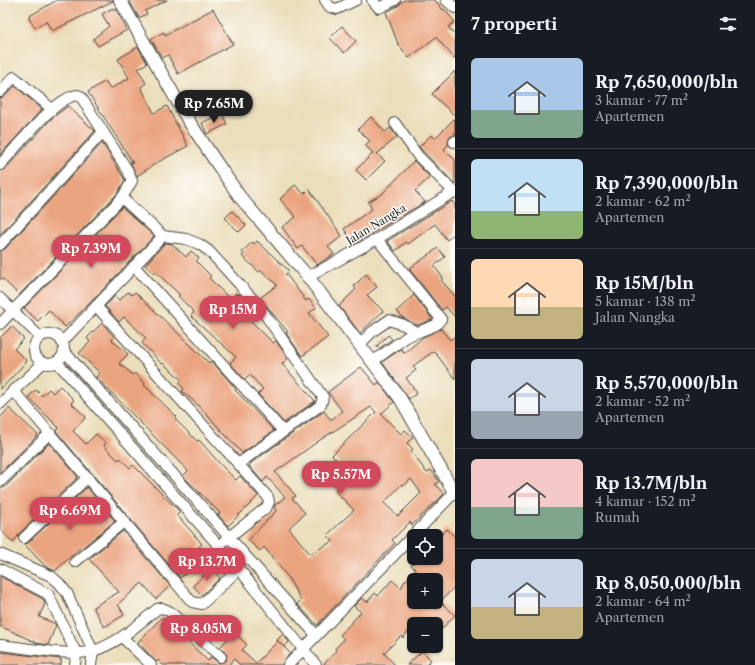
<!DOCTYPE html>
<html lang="id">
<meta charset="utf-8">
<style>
body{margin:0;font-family:"Libre Caslon Text",serif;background:#20242c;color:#f1f3f6;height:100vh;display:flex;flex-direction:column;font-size:15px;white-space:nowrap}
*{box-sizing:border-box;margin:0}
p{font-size:13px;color:#9ea1a6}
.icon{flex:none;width:22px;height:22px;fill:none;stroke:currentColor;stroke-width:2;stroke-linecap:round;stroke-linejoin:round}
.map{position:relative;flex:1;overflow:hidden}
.side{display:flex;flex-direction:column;background:#171b24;width:300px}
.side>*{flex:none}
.controls{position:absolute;left:407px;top:529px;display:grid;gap:8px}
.controls a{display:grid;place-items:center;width:36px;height:36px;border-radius:6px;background:#171b24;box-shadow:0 1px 3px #0004;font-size:20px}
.price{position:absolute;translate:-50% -34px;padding:0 9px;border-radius:14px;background:#d1495b;color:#fff;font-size:13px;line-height:26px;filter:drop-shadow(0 1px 2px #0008)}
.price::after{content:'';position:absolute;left:50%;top:24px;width:12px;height:9px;margin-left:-6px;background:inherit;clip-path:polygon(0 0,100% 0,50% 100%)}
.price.on{background:#222;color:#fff}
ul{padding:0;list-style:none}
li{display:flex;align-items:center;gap:12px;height:100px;padding:0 16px}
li+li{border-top:1px solid #363941}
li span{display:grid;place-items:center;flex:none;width:112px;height:80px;border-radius:6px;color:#555}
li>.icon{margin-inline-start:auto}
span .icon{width:48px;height:48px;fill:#fffc;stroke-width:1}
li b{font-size:17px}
h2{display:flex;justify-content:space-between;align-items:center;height:48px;padding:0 16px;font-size:17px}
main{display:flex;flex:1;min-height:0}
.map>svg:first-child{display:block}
.building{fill:#eba480;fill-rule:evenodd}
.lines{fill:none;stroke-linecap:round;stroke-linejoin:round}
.minor-casing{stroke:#484641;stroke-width:12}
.tertiary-casing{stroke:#484641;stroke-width:14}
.minor{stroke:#fff;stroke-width:10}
.tertiary{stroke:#fff;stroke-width:12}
.labels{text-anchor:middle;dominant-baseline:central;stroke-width:3;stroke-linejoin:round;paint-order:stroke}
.street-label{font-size:11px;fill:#2b2b2b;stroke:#fdfcf7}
</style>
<main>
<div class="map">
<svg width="455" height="665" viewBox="0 0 455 665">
<rect width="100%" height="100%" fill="#fdfcf7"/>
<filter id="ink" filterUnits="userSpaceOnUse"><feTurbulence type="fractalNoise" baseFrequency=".025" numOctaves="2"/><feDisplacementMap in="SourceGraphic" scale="8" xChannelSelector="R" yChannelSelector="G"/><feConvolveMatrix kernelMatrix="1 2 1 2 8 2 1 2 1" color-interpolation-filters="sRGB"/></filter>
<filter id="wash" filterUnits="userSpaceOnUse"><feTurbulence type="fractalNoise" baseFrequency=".012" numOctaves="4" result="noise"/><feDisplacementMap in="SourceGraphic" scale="16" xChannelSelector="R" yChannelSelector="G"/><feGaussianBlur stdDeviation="0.9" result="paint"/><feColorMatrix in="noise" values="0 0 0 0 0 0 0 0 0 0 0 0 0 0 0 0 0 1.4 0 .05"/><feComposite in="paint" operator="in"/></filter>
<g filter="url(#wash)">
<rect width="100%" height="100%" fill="#ebdebb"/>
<g id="blocks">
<!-- building -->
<g class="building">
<polygon points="57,0 113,0 113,1 52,31 46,21 35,28 28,17"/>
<polygon points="133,0 167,0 145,11 147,14 139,18 130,2"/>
<polygon points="404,0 435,0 443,10 444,9 455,22 448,27 455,35 455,59 436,37 409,58 398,44 386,12 398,6"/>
<polygon points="113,8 114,10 116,9 127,30 98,46 93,39 109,26 102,14"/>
<polygon points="213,9 233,44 178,74 168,55 162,58 151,39 164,32 165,35"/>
<polygon points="342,26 356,41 344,53 330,38"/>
<polygon points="138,47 147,63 138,69 146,83 141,87 154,113 167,106 188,146 158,162 137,176 130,162 133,163 88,92 105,81 110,89 129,78 118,59"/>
<polygon points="455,71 455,116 432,94"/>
<polygon points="15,86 42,109 0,155 0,98 5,96"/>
<polygon points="68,106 95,131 0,235 0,171 5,169 52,118"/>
<polygon points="222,113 227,124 207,134 202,123"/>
<polygon points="371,117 385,132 390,128 397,137 377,154 385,161 366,180 356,170 373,153 365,145 370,141 358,129"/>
<polygon points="455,118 455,135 449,137 448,145 444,149 455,160 455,184 419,147 431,135 435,138"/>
<polygon points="102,143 125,180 117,194 19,295 3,279 0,279 0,251 5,249"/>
<polygon points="414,161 430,177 415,191 425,202 354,244 344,229 372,209 368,202 382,194"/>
<polygon points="295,185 304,194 309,189 342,236 328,247 334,254 317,265 302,246 298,249 282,227 296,217 280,199"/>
<polygon points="452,201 455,205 455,233 447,240 435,224 408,244 406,242 395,251 387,241"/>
<polygon points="122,207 154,236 91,302 65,327 49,310 38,321 24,308"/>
<polygon points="232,211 246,225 239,232 225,218"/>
<polygon points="257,241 289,271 286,274 306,301 309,299 316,308 309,313 328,337 302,356 286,333 288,332 260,298 277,285 261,270 259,272 242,256 244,254 242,252 252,242 254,244"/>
<polygon points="165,243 172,244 186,257 191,251 199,258 196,261 211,276 209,278 230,299 236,293 238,295 239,294 257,314 251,321 273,343 276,341 288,358 282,364 315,401 284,423 258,394 263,389 250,375 245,380 230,363 236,357 191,316 194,312 178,296 180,295 155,271 154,273 145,265"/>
<polygon points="438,248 445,257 434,266 443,278 441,280 455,296 455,317 446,307 442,310 409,269"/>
<polygon points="366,274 377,287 367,295 383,311 360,333 339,306 356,289 354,286"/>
<polygon points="128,292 132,295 135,292 209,363 210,361 215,365 236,389 235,390 274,431 242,453 197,404 182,391 184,389 179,383 182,380 163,363 162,364 142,343 146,338 124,317 119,322 105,306 115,296 119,300"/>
<polygon points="414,295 432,319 432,320 417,325 403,318 397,311"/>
<polygon points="102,323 114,337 112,340 128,354 119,363 133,375 135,373 145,384 144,385 177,417 175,419 197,441 199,440 222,466 236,480 240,476 258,496 228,526 218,515 220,513 183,476 188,471 96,377 100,373 79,353 90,342 87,338"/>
<polygon points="12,326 24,339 14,349 27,361 0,390 0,338"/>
<polygon points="441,329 450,340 455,336 455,379 434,351 413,366 416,370 406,378 417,393 409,399 382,362 401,349 405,353 423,337"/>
<polygon points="388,335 392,339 379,349 377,346"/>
<path d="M361 367 376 385 379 382 394 402 381 414 401 434 405 430 413 437 407 443 413 449 411 451 427 473 431 470 439 482 435 484 444 494 412 525 410 522 392 540 395 543 317 625 297 604 301 600 287 576 264 547 260 551 248 540 276 511 274 506 285 497 267 477 263 482 249 466 251 463 324 411 331 420 342 411 328 392ZM371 407 376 412 332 455 340 463 326 478 337 488 335 491 354 510 327 535 333 541 310 554 289 528 305 513 292 498 296 496 275 472 320 440ZM411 479 421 493 398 516 384 503 402 484 403 486Z"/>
<polygon points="60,386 74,400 71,403 86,417 73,431 86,444 96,434 106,443 104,446 118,460 120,458 130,468 133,465 180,512 177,515 202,544 183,561 192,569 180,578 56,431 59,428 28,397 36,390 42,396 49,389 53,393"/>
<polygon points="9,408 38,435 0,473 0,418"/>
<polygon points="49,443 78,477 20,533 13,543 0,529 0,488 5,487"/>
<polygon points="87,487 115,521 81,549 80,548 55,571 45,566 24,544 28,543"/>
<path d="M447 529 455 537V586L440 602 455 615 436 635V624H414L403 638 401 636 384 653 395 665H323L336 651 335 649 344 639 340 635 361 612 354 606 362 598 367 602 375 593 378 596 392 580 401 588 404 582 416 570 411 565 419 558H436V540ZM414 580H436V602H414Z"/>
<polygon points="123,531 170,586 156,599 142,583 118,604 124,615 104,627 93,607 119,592 89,559"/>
<polygon points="211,568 220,578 202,595 193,586"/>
<polygon points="0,576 43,599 45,604 39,617 54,623 56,625 48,645 37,643 0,626"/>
<polygon points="162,617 208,661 211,657 219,663 226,661 227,655 220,647 234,632 247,645 242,650 256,663 278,641 290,653 282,665 240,665 234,659 229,665 163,665 158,660 156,662 138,642"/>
<polygon points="283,634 289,642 284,647 277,640"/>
<polygon points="422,651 431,660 426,665 407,665"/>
<polygon points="0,652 61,659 61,665 0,665"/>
</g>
</g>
</g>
<g filter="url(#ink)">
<use href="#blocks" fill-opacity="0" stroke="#484641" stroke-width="1"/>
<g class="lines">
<!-- minor casing -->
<g class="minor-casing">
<g id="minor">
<polyline points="325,0 330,7 337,9 356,0"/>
<polyline points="372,0 379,8 395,0"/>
<polyline points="446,0 455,8"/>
<polyline points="0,92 14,77 52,109"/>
<polyline points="395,123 418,156 455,193"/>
<polyline points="454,142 455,141"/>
<path d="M0 165C16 148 56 96 78 95L81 97 128 171 132 181 122 198 0 324"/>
<polyline points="122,198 163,236 186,239 199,244 209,251 259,306 323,397 321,405 238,464"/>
<polyline points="0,245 103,132"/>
<polyline points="134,266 283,431"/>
<polyline points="308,277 377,239 455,191"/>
<polyline points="0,298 40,337"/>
<polyline points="96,306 268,497 269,502 267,507 224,541"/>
<circle cx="49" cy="349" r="15"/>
<polyline points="62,342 163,236"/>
<polyline points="360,344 373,331 389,320 404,325 416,332"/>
<polyline points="64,351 316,635"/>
<polyline points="57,362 239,569 316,665"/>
<polyline points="372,362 408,336 436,325 441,319 377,239"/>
<polyline points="13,390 192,602 202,604 239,569"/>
<polyline points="0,404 43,363"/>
<polyline points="0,482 50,433"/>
<polyline points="24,538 88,477"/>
<polyline points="0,554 51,576 59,583 67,593 93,651 91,665"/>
<polyline points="75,562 125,521"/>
<polyline points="0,569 48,594 76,653 75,665"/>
<polyline points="122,637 151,665"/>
<path d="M0 645C22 647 73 657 93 651 117 644 138 625 157 609L162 608 169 611 221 657"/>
<polyline points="288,665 455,492"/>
</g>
</g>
<!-- tertiary casing -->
<g class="tertiary-casing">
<polyline id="tertiary" points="120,0 188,120 216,162 240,197 308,277 400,398 455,494"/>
</g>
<!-- minor -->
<use href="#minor" class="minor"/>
<!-- tertiary -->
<use href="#tertiary" class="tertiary"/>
</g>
</g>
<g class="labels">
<!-- street labels -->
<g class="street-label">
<text transform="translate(376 224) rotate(-31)">Jalan Nangka</text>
</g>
</g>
</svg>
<div class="controls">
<a><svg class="icon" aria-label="locate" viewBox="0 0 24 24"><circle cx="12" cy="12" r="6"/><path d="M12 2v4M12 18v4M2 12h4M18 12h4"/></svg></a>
<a>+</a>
<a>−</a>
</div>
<b class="price on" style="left:214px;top:124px">Rp 7.65M</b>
<b class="price" style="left:91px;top:269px">Rp 7.39M</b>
<b class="price" style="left:233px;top:330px">Rp 15M</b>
<b class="price" style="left:341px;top:495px">Rp 5.57M</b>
<b class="price" style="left:70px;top:531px">Rp 6.69M</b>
<b class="price" style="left:207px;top:582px">Rp 13.7M</b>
<b class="price" style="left:201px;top:649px">Rp 8.05M</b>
</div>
<section class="side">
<h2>7 properti<svg class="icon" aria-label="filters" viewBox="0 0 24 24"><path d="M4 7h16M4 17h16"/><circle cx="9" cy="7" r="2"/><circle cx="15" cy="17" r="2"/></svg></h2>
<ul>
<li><span style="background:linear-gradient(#a9c7e8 65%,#7fa58c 0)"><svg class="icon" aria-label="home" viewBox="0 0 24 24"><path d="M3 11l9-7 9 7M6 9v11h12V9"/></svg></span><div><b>Rp 7,650,000/bln</b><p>3 kamar · 77 m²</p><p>Apartemen</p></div></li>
<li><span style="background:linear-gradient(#bfe0f5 65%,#8fb573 0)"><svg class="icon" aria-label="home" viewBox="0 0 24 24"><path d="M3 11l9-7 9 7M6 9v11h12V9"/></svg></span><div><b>Rp 7,390,000/bln</b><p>2 kamar · 62 m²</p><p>Apartemen</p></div></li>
<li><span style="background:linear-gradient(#ffd9b3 60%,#c2b280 0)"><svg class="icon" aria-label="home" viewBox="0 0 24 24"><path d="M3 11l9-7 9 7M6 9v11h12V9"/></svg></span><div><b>Rp 15M/bln</b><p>5 kamar · 138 m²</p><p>Jalan Nangka</p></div></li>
<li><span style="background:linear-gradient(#c9d6e8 65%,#9aa5b1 0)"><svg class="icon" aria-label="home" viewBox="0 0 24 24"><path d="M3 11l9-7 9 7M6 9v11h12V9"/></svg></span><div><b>Rp 5,570,000/bln</b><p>2 kamar · 52 m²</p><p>Apartemen</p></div></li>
<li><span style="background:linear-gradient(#f6c9c9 60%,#7fa58c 0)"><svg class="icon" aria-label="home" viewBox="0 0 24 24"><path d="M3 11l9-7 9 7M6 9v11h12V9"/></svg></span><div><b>Rp 13.7M/bln</b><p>4 kamar · 152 m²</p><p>Rumah</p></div></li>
<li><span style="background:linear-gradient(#c9d6e8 60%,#c2b280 0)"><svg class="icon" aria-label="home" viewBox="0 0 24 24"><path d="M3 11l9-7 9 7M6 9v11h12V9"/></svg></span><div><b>Rp 8,050,000/bln</b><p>2 kamar · 64 m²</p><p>Apartemen</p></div></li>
</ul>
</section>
</main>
